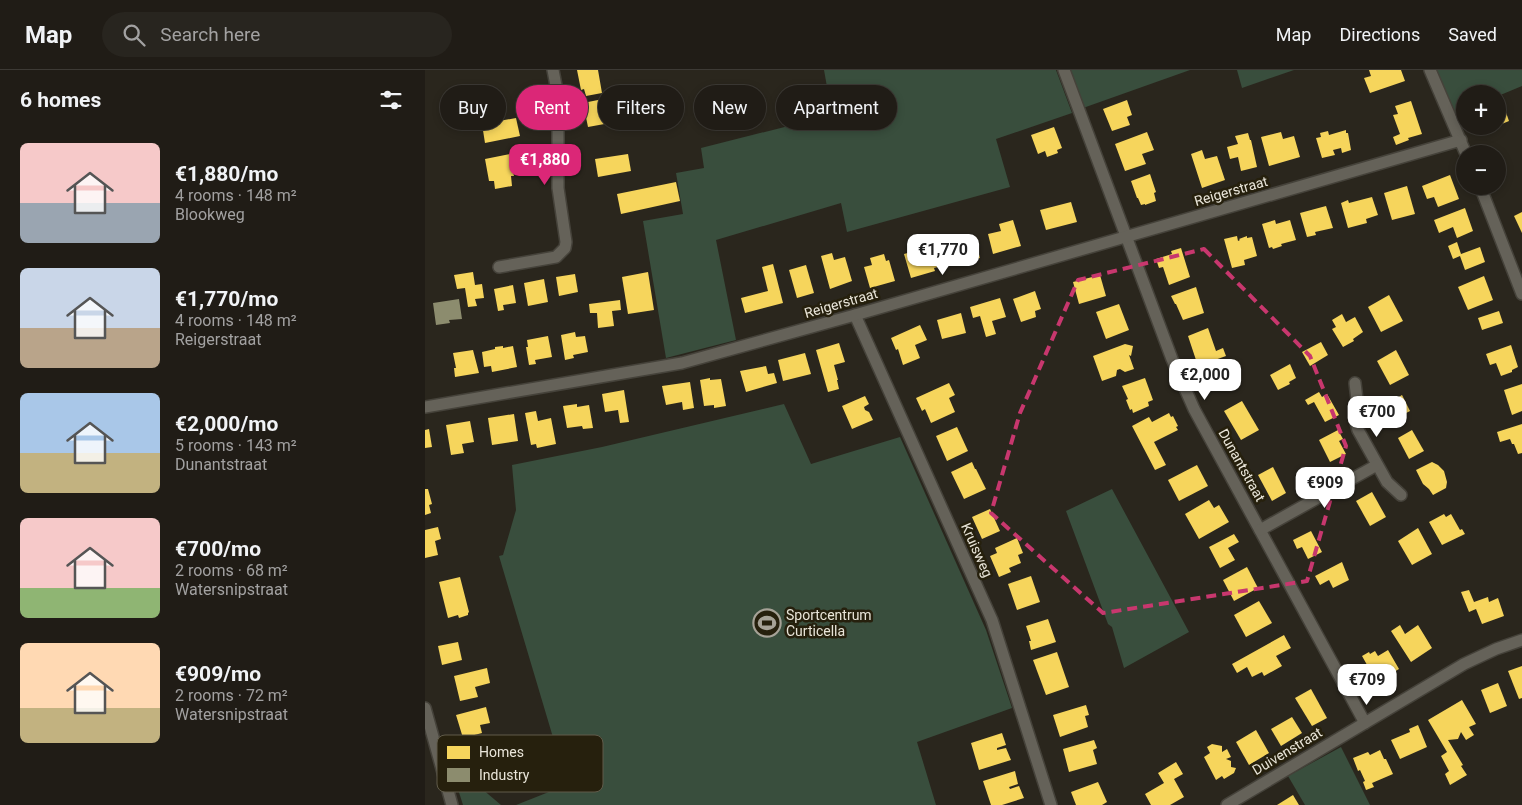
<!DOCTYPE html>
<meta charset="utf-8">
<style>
body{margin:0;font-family:Roboto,sans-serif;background:#28251f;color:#f1f3f6;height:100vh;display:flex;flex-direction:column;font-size:19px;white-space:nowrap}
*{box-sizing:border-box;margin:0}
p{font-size:16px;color:#a2a1a1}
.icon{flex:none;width:28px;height:28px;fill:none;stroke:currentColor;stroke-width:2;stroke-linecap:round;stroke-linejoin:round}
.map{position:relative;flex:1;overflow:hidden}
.panel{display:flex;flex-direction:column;background:#201c16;width:425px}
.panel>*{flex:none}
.banner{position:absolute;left:15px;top:15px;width:475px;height:45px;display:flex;gap:10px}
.controls{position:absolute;left:1031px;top:15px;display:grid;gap:10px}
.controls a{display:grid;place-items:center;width:50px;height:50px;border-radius:50%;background:#201c16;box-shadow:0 2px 8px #0003,0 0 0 1px #3d3a35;font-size:25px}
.price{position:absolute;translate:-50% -42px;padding:0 11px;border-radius:10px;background:#fff;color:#222;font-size:16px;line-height:32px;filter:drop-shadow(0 1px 2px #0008)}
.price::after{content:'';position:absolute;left:50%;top:30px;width:15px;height:11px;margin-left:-8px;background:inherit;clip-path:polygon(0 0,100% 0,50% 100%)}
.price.current{background:#db2777;color:#fff}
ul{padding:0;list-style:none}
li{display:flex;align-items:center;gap:15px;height:125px;padding:0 20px}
li span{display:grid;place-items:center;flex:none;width:140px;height:100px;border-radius:8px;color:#555}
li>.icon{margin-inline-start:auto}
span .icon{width:60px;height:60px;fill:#fffc;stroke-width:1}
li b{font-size:21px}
h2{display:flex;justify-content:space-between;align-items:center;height:60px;padding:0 20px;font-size:21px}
.pill{padding:0 18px;border-radius:22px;background:#201c16;box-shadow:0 2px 8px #0003,0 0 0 1px #3d3a35;font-size:18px;line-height:45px}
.pill.current{background:#db2777;color:#fff}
header{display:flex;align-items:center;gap:30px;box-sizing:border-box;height:70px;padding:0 25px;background:#201c16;border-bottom:1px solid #3d3a35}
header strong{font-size:24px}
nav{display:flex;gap:28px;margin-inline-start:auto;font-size:18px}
.search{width:350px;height:45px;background:#28251f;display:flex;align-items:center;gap:12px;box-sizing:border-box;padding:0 18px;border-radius:28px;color:#a2a1a1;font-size:19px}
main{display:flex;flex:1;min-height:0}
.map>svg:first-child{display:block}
.green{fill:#394e3d}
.homes{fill:#f6d55c}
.industry{fill:#8c8c6e}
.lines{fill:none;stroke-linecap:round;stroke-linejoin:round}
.minor-casing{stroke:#45423a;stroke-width:14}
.minor{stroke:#656259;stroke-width:11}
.marked{fill:none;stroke:#c8376e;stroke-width:4;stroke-dasharray:10 6;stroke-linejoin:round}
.labels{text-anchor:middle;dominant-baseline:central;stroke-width:5;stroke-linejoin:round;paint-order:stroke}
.street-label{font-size:14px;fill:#e9e5d9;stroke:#26200d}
.poi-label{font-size:14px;fill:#e9e5d9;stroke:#26200d;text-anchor:start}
.key{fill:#26200d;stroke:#605b4a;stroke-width:1}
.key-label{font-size:14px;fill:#e9e5d9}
</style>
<header>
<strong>Map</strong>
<div class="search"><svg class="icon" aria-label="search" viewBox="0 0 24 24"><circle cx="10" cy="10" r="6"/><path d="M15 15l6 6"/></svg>Search here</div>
<nav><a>Map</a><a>Directions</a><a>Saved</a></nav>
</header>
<main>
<section class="panel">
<h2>6 homes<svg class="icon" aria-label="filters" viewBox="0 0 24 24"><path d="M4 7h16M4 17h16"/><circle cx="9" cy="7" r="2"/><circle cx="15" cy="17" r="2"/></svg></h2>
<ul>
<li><span style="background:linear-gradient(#f6c9c9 60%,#9aa5b1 0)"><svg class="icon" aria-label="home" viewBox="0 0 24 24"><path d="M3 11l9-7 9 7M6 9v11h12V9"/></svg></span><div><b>€1,880/mo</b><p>4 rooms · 148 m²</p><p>Blookweg</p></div></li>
<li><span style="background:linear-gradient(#c9d6e8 60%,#b9a48a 0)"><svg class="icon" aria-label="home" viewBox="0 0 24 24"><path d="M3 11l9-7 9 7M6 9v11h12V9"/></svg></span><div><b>€1,770/mo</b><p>4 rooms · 148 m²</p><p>Reigerstraat</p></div></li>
<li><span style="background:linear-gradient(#a9c7e8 60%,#c2b280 0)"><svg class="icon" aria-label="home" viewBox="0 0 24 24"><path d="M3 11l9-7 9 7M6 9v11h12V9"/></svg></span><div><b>€2,000/mo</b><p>5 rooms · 143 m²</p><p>Dunantstraat</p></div></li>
<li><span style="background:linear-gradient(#f6c9c9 70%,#8fb573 0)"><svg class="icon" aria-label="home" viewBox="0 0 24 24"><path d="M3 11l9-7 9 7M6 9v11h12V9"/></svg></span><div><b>€700/mo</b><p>2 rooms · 68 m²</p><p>Watersnipstraat</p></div></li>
<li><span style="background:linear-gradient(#ffd9b3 65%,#c2b280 0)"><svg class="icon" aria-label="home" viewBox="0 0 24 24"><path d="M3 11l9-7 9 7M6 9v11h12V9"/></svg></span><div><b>€909/mo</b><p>2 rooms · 72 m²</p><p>Watersnipstraat</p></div></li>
</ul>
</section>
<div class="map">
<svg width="1097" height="735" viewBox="0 0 1097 735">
<rect width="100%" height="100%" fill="#2a261d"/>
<!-- green -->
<g class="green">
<polygon points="399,0 631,0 647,43 571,69 585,117 422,162 416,133 291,170 311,270 241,288 218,151 258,144 251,103 279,98 276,78 399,47 398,41 406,39"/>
<polygon points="644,0 765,0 658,38"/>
<polygon points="812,0 869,0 817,18"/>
<polygon points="1011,0 1097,0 1097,16 1073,26 1072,24 1040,24 1040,40 1031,44"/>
<polygon points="359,334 386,394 475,367 561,560 587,638 492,672 511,735 91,735 139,716 141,711 74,486 78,485 91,440 87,395 177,377"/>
<polygon points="687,419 764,562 699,598 687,557 683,554 641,441"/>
<polygon points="916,677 945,735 880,735 863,706"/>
<polygon points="30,696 76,735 38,735 26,697"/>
</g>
<!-- homes -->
<g class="homes">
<polygon points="152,0 173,0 177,23 161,26 159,19 156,20"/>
<polygon points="944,0 976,0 980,11 945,23 939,8 946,6"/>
<polygon points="178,29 179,40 194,37 196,51 163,57 158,33"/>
<polygon points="702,30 707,45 702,47 705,55 687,61 678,39"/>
<polygon points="986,31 997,64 983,68 984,70 971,75 968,67 975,64 968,45 973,44 970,36"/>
<polygon points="1077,31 1084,51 1072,56 1072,33"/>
<polygon points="91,48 95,66 60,73 57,54"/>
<polygon points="629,57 637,78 632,80 633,83 622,87 620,81 613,84 606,65"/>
<polygon points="921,60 921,63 923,63 926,80 917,83 916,78 908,80 910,85 897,88 891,68 896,67 895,63 903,61 904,65"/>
<polygon points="722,62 729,80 717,84 721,94 700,101 690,74"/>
<polygon points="856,62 858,69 869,66 875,87 844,96 836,67"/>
<polygon points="823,63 825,70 826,70 832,97 816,101 813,87 805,89 802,77 813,74 810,66"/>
<polygon points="777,80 780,89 792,86 800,110 777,118 766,84"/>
<polygon points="85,84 86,87 91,86 93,100 88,101 89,106 86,106 87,116 70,119 69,111 64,111 60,89"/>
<polygon points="203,84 206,101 173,107 170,89"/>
<polygon points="725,104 731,122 729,123 731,131 720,135 720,134 716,135 713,128 712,128 706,111"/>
<polygon points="1025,105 1034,129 1013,137 1009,127 1002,129 997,116"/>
<polygon points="251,112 255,131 196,144 192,124"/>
<polygon points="982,116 990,144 967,150 959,123"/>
<polygon points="947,127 953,145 941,149 942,153 923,158 916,133 923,130 924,133"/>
<polygon points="646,132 652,152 621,160 615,140"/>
<polygon points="901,136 908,158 890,162 891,165 882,167 875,143"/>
<polygon points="1040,138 1048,161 1032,168 1028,157 1014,163 1009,150"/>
<polygon points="1097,142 1097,163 1089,146"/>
<polygon points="588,150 596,176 568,184 563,164 576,161 574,154"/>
<polygon points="850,150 851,154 865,150 871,170 856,174 857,176 848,179 847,177 844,178 837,154"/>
<polygon points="812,166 813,171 815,170 814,169 822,166 822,168 827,167 832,186 819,190 820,195 807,198 799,169"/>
<polygon points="550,170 555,188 526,196 521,178"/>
<polygon points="1032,172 1036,184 1055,177 1060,192 1040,200 1035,186 1028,189 1023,176"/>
<polygon points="504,177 506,185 513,183 517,196 509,198 510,201 486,208 479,184"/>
<polygon points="756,178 765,207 744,215 738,197 734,198 731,189 747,184 746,181"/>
<polygon points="407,183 409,190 420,187 427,211 405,219 396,186"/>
<polygon points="459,184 461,191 464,190 470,211 445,218 439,197 447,195 445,188"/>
<polygon points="348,194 358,233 320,243 316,228 343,221 337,197"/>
<polygon points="381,195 389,223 372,228 364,200"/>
<polygon points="48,202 50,215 57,214 59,228 50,229 52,236 43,237 40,218 32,219 29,205"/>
<polygon points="223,202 229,240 203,244 197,207"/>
<polygon points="150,204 153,222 134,226 131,207"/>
<polygon points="675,205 681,226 654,234 648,212"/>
<polygon points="1059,206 1068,230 1043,240 1033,217"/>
<polygon points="119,209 123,232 103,236 99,213"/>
<polygon points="88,215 91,233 78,235 79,240 73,241 69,219"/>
<polygon points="771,217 779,243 758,250 751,234 750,234 746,226"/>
<polygon points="610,221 616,239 610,241 611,247 596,252 588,229"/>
<polygon points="964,225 978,251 956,262 943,237"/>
<polygon points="575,228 581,247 567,251 571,264 561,267 555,246 548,248 545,237"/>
<polygon points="195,230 196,240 187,241 189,256 173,258 172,243 165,243 164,234"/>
<polygon points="694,234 704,260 681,269 671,242"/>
<polygon points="1074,241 1078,253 1057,260 1053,248"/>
<polygon points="536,243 541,263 517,269 512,250"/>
<polygon points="917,244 921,252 930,247 938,262 928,269 929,271 918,277 907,259 911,257 907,250"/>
<polygon points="495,255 502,270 490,275 495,288 478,295 473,279 471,280 466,268"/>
<polygon points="783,258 791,281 798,278 801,286 773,296 763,266"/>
<polygon points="150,262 151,267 160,266 163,282 148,285 149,288 140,290 136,265"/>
<polygon points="123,266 127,287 110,290 111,294 104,295 101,277 103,277 102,270"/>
<polygon points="896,272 903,285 885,296 877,282"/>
<polygon points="414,273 420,292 409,295 413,310 412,310 414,319 403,322 391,280"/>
<polygon points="700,274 708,276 706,286 704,285 709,299 700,302 695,299 692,300 691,306 677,311 668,286"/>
<polygon points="1086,275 1093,297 1087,300 1087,302 1076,306 1071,293 1065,295 1061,284"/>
<polygon points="78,276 78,278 88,276 92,297 67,302 66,296 59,297 57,282 70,279 70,277"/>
<polygon points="48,280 54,303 30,307 29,298 31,298 28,283"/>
<polygon points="971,280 984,305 965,315 952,291"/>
<polygon points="380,283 386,304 358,311 353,290"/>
<polygon points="865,294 871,308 864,312 865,314 853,320 845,305"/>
<polygon points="341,296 343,304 349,303 352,313 321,322 315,301"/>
<polygon points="285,308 285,310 296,309 301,336 289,338 289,335 279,336 275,310"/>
<polygon points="720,308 728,330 723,332 724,336 708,343 707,339 705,340 701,330 703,329 697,316"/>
<polygon points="265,312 269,338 258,340 257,332 241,335 237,316"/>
<polygon points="524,313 530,325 524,328 530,342 506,353 500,339 497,341 491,328"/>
<polygon points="1097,314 1097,341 1087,345 1079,320"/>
<polygon points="199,320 204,352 195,353 193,340 180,342 177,324"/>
<polygon points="894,322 897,327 902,324 914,345 900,352 889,332 883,335 880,330"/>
<polygon points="977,325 985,341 964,352 957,338 970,331 969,330"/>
<polygon points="440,326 444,334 439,337 440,340 444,342 448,350 427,359 417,336"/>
<polygon points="817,331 834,360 816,370 799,341"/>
<polygon points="152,334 152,337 164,335 168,358 158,359 157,356 142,358 138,336"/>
<polygon points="111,341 113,351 126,348 131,374 112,378 111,374 106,375 100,343"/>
<polygon points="744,343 746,347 748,346 753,356 751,357 753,360 729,372 741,395 730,400 707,356 724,347 727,352"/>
<polygon points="89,344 93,371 67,375 63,348"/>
<polygon points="45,351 49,372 37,374 39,383 26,385 21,355"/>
<polygon points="1097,354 1097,383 1093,384 1089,374 1087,374 1085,369 1075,372 1072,362"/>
<polygon points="532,357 543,381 522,391 511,366"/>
<polygon points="4,359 7,377 0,378 0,360"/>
<polygon points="913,360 918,369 914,371 921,384 905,392 894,370"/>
<polygon points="987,360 999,381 984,389 973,368"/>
<polygon points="547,392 550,399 551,399 561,419 539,429 526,402"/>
<polygon points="1007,392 1013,395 1019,401 1022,412 1021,418 1008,425 1004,419 998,414 991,400"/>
<polygon points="772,395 783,416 754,431 743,410"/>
<polygon points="848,397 861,423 847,431 833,405"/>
<polygon points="0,419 3,419 7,434 4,435 6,443 0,445"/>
<polygon points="947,422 961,447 945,456 931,431"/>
<polygon points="784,430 789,438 794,435 804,452 774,469 760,444"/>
<polygon points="565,439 575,461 557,469 547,447"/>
<polygon points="1019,444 1021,447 1026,444 1035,460 1037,459 1040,464 1017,475 1004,452"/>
<polygon points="13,457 16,469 10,471 13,485 0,488 0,460"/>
<polygon points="993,458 1007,484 987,495 973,471"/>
<polygon points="886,461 897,482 883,489 877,477 872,479 868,470"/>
<polygon points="809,464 814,472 803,478 810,490 795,498 784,477"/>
<polygon points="592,468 598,483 593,485 596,493 584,498 586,502 574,507 565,486 572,483 570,478"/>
<polygon points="917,492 924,510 908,518 904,510 895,515 890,506"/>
<polygon points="822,497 833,518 809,531 798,510"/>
<polygon points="606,506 615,532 592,540 583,514"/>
<polygon points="35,507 44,542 43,543 43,545 34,548 33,545 23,548 14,512"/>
<polygon points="1044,520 1049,532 1063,527 1064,532 1073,528 1079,546 1057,554 1051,539 1044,542 1036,522"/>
<polygon points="834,531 847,553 821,567 809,545"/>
<polygon points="623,549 631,572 606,580 604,571 606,571 601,556"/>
<polygon points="975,555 980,564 993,555 1007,578 986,592 966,561"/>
<polygon points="859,565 866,578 851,586 857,596 839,606 837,602 827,607 822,597 812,603 807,594"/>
<polygon points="33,572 37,590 17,595 13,576"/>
<polygon points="963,580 974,599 964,605 962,602 950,609 937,586 944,582 945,584 950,581 953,586"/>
<polygon points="632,582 644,617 621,625 608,590"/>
<polygon points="1097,596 1097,628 1094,629 1083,601"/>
<polygon points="62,598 65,613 50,617 53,627 35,631 29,606"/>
<polygon points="1073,613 1082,636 1065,643 1056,620"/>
<polygon points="886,619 902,648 887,656 870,628"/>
<polygon points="1037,630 1051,654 1044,657 1049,665 1041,670 1036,662 1033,669 1023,670 1038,695 1036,696 1042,705 1025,715 1020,704 1024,701 1016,686 1022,682 1003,650"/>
<polygon points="661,635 664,645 660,646 663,657 635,667 628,645"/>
<polygon points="61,637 65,653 55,655 57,663 38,668 31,645"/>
<polygon points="867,647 877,663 856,676 846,659"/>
<polygon points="993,655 1002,677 975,689 966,670 985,662 984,659"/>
<polygon points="831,660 844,683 824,695 811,672"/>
<polygon points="577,663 581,675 572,678 572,680 581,678 586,690 554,700 546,673"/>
<polygon points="669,670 672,678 668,680 672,694 644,702 638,679"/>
<polygon points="787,674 797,676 797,682 802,679 806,687 801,689 806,691 806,697 811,698 809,703 799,709 797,706 791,710 779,687 785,683 782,677"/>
<polygon points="955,680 959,689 961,689 968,704 947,713 949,717 941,720 938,712 940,711 935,700 933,701 928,688 943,682 945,685"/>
<polygon points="751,692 758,704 749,709 759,727 745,735 726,735 720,724 739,713 733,703"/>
<polygon points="590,701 593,714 584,717 585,719 594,716 599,728 577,735 566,735 558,711"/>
<polygon points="673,712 682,732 677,735 651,735 646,722"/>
<polygon points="868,725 874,735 852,735"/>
</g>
<!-- industry -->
<polygon class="industry" points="34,229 37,249 24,250 25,253 11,255 8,233"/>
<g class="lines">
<!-- minor casing -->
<g class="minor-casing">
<g id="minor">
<polyline points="639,0 747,289 769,339 940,653"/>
<polyline points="1005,0 1041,84"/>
<polyline points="1055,116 1097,224"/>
<polyline points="74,197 131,187 140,178 141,172 133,118 133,26 128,0"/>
<polyline points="430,245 567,550 626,735"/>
<polyline points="930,313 933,338 931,353 933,360 962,412 976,425"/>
<polyline points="0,337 257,293 430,245 1036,70"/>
<polyline points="835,460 952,395"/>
<polyline points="0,638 27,735"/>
<polyline points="802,735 1039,594 1071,579 1097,570"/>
</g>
</g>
<!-- minor -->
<use href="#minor" class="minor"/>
</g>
<!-- marked area -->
<path class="marked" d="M779 179 885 286 921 376 882 511 678 543 566 443 595 343 653 210Z"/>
<!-- icons -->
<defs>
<g id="stadium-ring" transform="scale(1.4375)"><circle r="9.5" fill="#26200d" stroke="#a6a297" stroke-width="1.5"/><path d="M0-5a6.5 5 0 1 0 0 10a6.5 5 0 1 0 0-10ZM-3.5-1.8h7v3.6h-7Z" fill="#a6a297"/></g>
</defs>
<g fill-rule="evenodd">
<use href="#stadium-ring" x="342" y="553"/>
</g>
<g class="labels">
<!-- street labels -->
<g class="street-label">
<text transform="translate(806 121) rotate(-16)">Reigerstraat</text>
<text transform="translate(416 233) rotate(-16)">Reigerstraat</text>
<text transform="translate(817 395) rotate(61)">Dunantstraat</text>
<text transform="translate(552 480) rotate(66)">Kruisweg</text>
<text transform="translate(862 681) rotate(-31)">Duivenstraat</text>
</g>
<!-- poi labels -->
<g class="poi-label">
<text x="361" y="545">Sportcentrum<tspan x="361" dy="16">Curticella</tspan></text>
</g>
</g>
<!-- legend -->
<rect x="12" y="665" width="166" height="57" rx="8" class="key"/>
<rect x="22" y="676" width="23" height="13" fill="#f6d55c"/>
<rect x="22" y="698" width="23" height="14" fill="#8c8c6e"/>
<g class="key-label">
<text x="54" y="687">Homes</text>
<text x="54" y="710">Industry</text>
</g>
</svg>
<div class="controls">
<a>+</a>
<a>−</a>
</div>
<b class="price current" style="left:120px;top:116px">€1,880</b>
<b class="price" style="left:518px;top:206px">€1,770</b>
<b class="price" style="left:780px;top:331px">€2,000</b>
<b class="price" style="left:952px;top:368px">€700</b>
<b class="price" style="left:900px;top:439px">€909</b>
<b class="price" style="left:942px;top:636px">€709</b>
<div class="banner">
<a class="pill">Buy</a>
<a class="pill current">Rent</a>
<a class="pill">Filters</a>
<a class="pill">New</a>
<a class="pill">Apartment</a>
</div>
</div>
</main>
